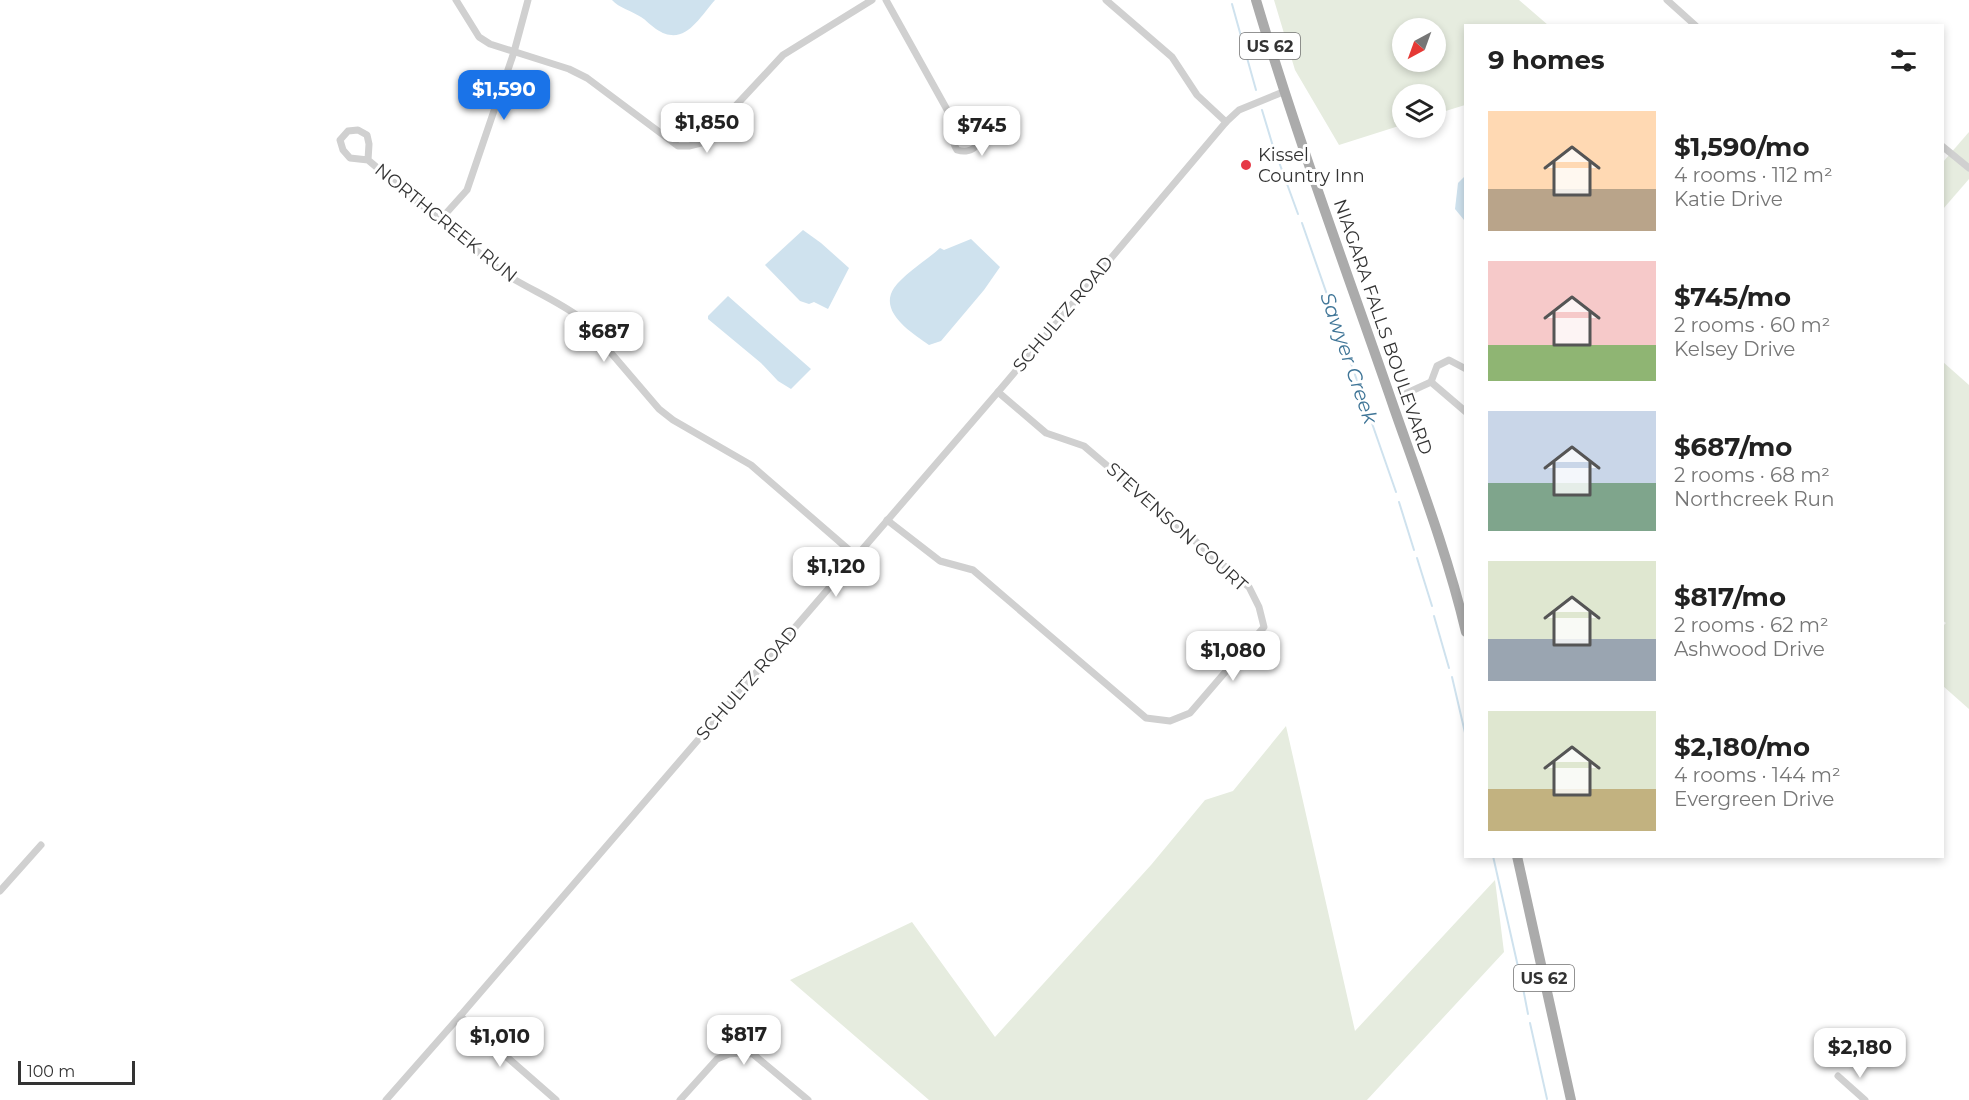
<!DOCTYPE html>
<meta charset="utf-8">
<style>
body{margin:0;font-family:Montserrat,sans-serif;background:#f2f2f2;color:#222;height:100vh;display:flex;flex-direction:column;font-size:22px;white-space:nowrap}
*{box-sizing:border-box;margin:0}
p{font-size:20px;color:#767676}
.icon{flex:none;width:33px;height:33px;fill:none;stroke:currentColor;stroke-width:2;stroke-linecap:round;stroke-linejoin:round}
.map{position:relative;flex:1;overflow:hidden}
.details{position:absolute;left:1464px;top:24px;width:480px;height:834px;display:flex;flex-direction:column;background:#fff;border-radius:0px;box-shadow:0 3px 9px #0003}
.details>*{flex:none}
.needle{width:39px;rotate:221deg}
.fabs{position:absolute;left:1392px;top:18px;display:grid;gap:12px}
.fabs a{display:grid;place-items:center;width:54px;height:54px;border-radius:50%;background:#fff;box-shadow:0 3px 9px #0003;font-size:30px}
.scale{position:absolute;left:18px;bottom:15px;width:117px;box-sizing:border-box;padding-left:6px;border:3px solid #333;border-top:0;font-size:16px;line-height:21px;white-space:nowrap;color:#333;-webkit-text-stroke:4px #fff;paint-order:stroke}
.price{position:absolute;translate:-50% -51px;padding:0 14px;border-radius:12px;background:#fff;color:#222;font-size:20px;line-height:39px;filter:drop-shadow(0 2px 3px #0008)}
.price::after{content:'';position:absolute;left:50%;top:36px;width:18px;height:14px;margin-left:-9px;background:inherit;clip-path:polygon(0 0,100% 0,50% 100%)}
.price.on{background:#1a73e8;color:#fff}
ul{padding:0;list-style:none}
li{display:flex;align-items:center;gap:18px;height:150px;padding:0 24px}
li span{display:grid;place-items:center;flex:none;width:168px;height:120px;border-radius:0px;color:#555}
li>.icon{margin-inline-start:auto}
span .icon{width:72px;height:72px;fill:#fffc;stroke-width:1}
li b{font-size:26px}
h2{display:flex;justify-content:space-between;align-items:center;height:72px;padding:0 24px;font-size:26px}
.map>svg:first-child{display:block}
.green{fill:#e6ecdf;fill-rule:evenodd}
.water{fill:#cfe2ee}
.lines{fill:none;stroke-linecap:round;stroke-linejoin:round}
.stream{stroke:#cfe2ee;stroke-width:2}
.minor{stroke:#d0d0d0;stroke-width:7}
.primary{stroke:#ababab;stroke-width:10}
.poi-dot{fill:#e63946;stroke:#fff;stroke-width:2}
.labels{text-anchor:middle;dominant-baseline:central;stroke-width:6;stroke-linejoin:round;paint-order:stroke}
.shield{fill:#fff;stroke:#707070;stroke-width:1.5}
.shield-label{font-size:16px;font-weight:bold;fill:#333}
.poi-label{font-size:18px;fill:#333;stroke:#fff;text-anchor:start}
.street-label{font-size:18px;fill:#333;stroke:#fff}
.water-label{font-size:20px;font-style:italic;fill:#3f7597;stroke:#fff}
</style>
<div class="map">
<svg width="1969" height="1100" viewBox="0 0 1969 1100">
<rect width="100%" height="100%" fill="#fff"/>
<!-- green -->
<g class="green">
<path d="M1274 0H1519L1548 25 1466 26 1465 105 1436 114V94H1402V125L1339 145 1295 70ZM1436 28V62H1402V28Z"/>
<polygon points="1969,132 1969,179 1943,209 1943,162"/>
<polygon points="1943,362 1969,385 1969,709 1943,686 1943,626 1946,623 1942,620"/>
<polygon points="1286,726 1355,1031 1495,880 1504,952 1367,1100 929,1100 790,980 912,922 995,1037 1151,865 1205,800 1233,791"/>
</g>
<!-- water -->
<g class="water">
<path d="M612 0H715C698 19 684 48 656 29 650 25 646 20 641 17 632 11 619 8 612 0Z"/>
<polygon points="1465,176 1466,219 1464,220 1455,209 1458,183"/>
<polygon points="803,230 821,243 849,268 828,309 814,302 809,304 800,301 765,265"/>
<path d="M971 239 1000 267 984 290 941 341 929 345C912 333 878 312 894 288 904 274 927 260 940 248L944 250Z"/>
<polygon points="728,296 811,369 791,389 778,381 761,363 708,319 708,316"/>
</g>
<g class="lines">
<!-- stream -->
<g class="stream">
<polyline points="1232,4 1256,90"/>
<polyline points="1262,110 1275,153"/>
<polyline points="1279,162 1298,214"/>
<polyline points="1302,223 1396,492"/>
<polyline points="1399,502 1414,550"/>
<polyline points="1417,558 1432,606"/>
<polyline points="1434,616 1449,668"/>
<polyline points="1452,677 1466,737"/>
<polyline points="1493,856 1521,980"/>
<polyline points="1523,988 1528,1014"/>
<polyline points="1530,1023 1547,1099"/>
</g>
<!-- minor -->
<g class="minor">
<polyline points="456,0 479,37 490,44 569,69 587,78 678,146 689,146 701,143 783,55 872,0"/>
<path d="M886 0 955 124C952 135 951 140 957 150 973 155 985 142 974 129 970 125 965 123 961 121L955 124"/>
<polyline points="1106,0 1172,57 1197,95 1226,122"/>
<polyline points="1667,0 1696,26"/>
<polyline points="1942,146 1969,168"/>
<path d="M368 160 350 158 343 150 340 140 348 131 358 130 367 135 369 144 368 160 502 272C528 289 557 300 582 319L659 409 673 420 751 465 856 556"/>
<polyline points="440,220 467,190 514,52 528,0"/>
<polyline points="1431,382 1466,412"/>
<polyline points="1407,393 1431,382 1437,366 1449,360 1466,369"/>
<polyline points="887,520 940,561 973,570 1146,718 1170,721 1190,713 1264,627 1259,607 1249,587 1084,446 1046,433 998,392"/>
<polyline points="0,891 41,845"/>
<polyline points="460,1016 556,1100"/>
<polyline points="1838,1076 1865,1100"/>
<polyline points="386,1100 460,1016 998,392 1226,122 1239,110 1283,92"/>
<polyline points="680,1100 717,1059 729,1054 740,1053 753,1054 808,1100"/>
</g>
<!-- primary -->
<g class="primary">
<path d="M1256 0C1297 138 1347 272 1394 408 1420 482 1448 556 1466 632"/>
<polyline points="1517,856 1571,1100"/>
</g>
</g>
<!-- markers -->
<circle class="poi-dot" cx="1246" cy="165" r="6"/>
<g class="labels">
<!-- shield labels -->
<g class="shield">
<rect x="1240" y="33" width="60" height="26" rx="4.5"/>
<rect x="1514" y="965" width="60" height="26" rx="4.5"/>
</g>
<g class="shield-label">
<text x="1270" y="46">US 62</text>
<text x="1544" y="978">US 62</text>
</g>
<!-- poi labels -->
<g class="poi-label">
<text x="1258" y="155">Kissel<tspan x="1258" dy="21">Country Inn</tspan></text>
</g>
<!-- street labels -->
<g class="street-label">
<text transform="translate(446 223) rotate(39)">NORTHCREEK RUN</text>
<text transform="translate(1063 314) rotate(-50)">SCHULTZ ROAD</text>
<text transform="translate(1383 327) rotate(71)">NIAGARA FALLS BOULEVARD</text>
<text transform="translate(1177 527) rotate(42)">STEVENSON COURT</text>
<text transform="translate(747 683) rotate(-49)">SCHULTZ ROAD</text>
</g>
<!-- water labels -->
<g class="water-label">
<text transform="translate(1349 358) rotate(71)">Sawyer Creek</text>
</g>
</g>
</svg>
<div class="fabs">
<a><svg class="needle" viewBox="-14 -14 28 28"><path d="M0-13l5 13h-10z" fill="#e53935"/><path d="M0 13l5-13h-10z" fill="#767676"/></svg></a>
<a><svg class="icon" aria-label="layers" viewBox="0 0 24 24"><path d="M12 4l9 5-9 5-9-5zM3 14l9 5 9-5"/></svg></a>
</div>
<div class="scale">100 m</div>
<b class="price on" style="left:504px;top:121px">$1,590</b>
<b class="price" style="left:707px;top:154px">$1,850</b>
<b class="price" style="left:982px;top:157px">$745</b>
<b class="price" style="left:604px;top:363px">$687</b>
<b class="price" style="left:836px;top:598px">$1,120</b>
<b class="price" style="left:1233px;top:682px">$1,080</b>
<b class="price" style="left:744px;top:1066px">$817</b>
<b class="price" style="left:500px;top:1068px">$1,010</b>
<b class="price" style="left:1860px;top:1079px">$2,180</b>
<section class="details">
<h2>9 homes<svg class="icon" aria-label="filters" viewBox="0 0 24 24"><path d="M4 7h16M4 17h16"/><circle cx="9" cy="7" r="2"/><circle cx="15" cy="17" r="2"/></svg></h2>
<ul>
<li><span style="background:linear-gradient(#ffd9b3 65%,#b9a48a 0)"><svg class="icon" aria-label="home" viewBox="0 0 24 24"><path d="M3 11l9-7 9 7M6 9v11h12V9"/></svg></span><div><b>$1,590/mo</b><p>4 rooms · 112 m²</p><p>Katie Drive</p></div></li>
<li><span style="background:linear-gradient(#f6c9c9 70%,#8fb573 0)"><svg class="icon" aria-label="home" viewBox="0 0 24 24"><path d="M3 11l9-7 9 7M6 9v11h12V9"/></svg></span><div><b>$745/mo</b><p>2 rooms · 60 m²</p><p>Kelsey Drive</p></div></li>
<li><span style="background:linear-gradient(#c9d6e8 60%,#7fa58c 0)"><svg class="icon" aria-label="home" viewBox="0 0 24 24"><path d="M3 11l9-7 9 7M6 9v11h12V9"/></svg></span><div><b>$687/mo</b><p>2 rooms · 68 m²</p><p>Northcreek Run</p></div></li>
<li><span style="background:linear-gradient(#dfe7d0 65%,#9aa5b1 0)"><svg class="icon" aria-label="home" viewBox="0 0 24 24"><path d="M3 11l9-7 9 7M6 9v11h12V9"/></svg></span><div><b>$817/mo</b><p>2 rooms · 62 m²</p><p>Ashwood Drive</p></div></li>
<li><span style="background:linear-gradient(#dfe7d0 65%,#c2b280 0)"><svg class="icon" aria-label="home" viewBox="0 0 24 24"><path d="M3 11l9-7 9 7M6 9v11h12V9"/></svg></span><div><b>$2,180/mo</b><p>4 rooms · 144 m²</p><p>Evergreen Drive</p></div></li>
</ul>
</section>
</div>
